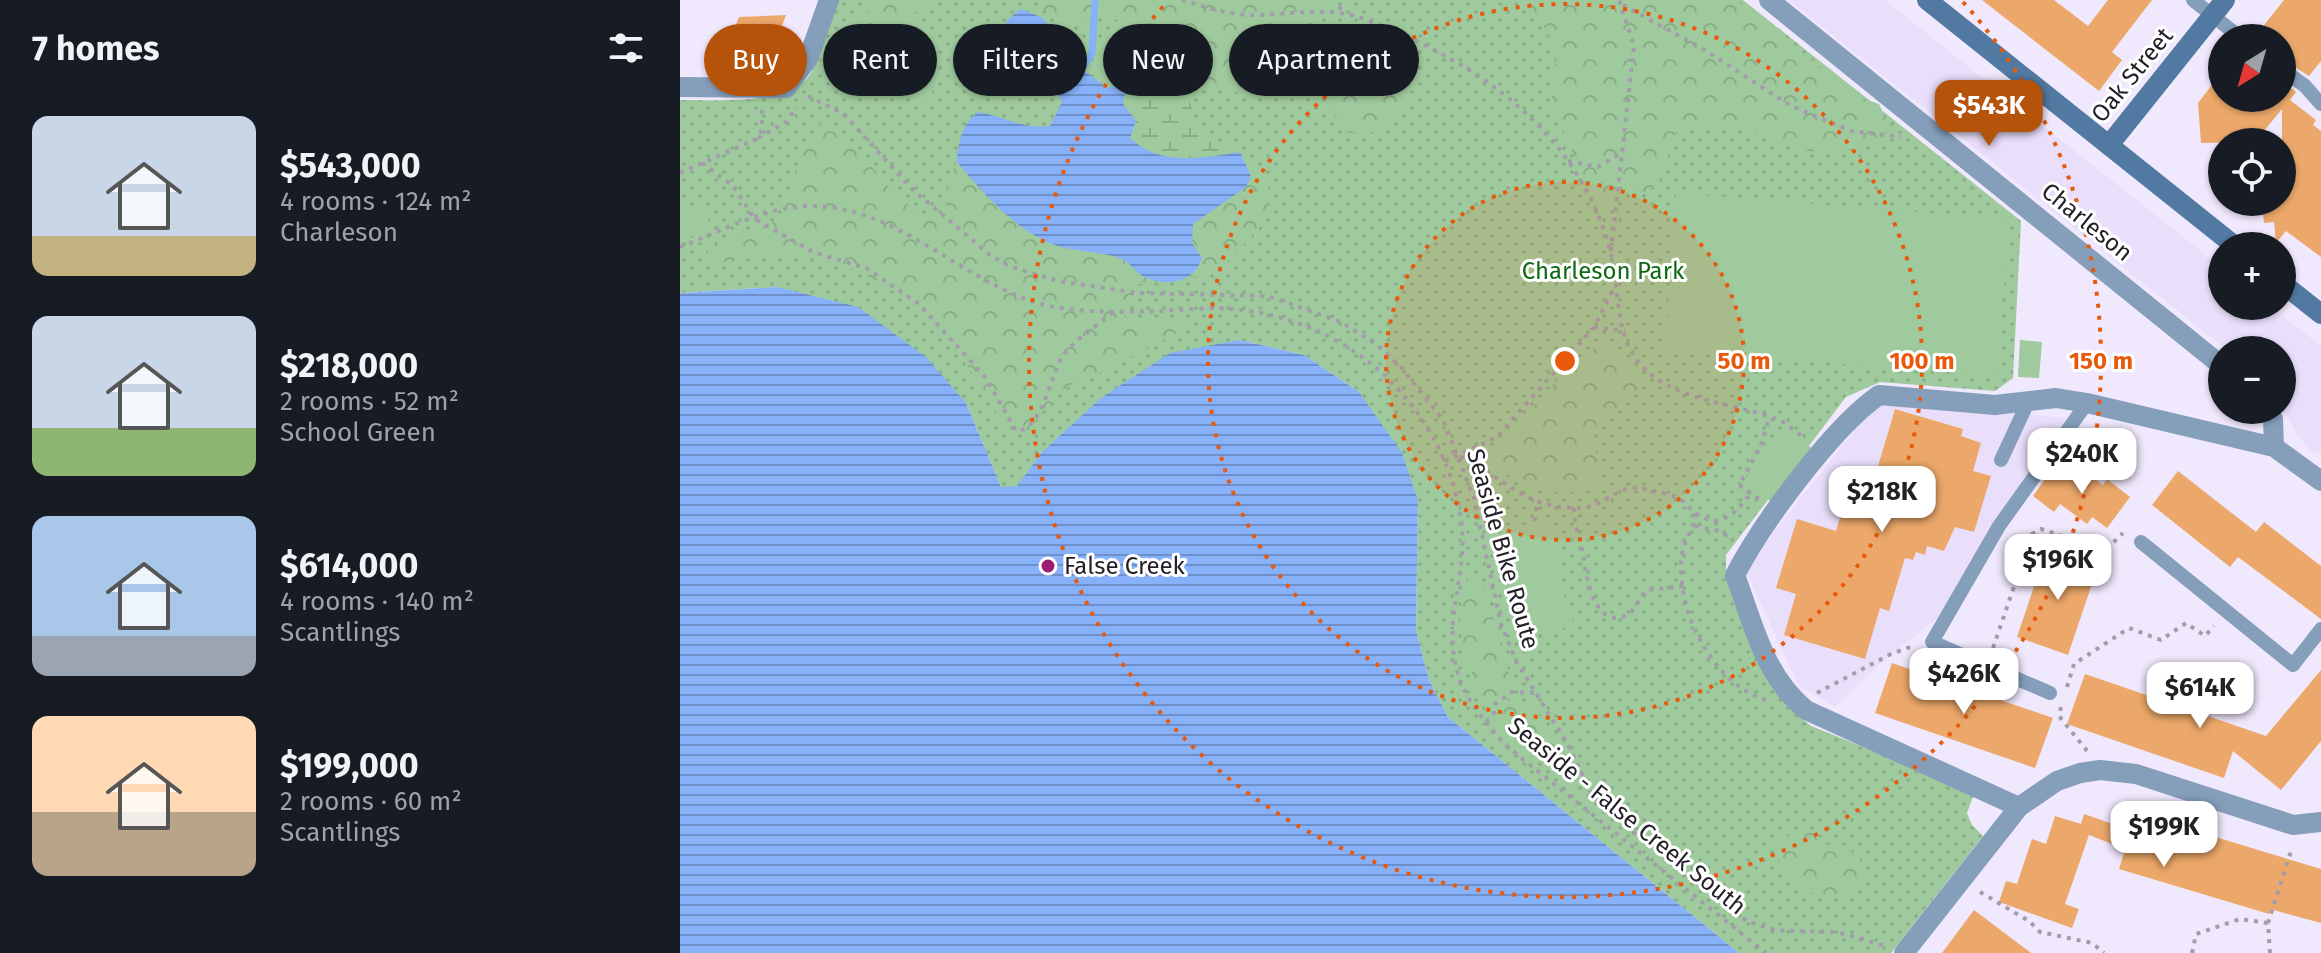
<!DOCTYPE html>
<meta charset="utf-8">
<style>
body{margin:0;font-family:"Fira Sans",sans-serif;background:#242831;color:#f1f3f6;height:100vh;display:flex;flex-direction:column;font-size:30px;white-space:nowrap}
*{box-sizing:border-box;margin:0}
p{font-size:26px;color:#9ea1a6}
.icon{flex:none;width:44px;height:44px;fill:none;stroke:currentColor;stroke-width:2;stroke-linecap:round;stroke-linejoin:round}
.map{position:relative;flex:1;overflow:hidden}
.side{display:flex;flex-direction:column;background:#171b24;width:680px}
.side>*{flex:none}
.banner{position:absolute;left:24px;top:24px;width:760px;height:72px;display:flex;gap:16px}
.needle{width:52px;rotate:217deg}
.fabs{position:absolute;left:1528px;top:24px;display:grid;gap:16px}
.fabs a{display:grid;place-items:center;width:88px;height:88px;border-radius:50%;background:#171b24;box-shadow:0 2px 6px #0004;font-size:40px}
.price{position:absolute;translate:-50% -68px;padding:0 18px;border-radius:16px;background:#fff;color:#222;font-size:26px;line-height:52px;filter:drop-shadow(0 2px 4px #0008)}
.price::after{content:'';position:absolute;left:50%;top:48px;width:24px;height:18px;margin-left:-12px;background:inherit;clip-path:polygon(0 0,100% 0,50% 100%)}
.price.active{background:#b45309;color:#fff}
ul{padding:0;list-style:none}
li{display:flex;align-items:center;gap:24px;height:200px;padding:0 32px}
li span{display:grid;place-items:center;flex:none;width:224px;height:160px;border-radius:16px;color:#555}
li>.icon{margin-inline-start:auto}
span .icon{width:96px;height:96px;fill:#fffc;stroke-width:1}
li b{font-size:34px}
h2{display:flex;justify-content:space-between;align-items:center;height:96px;padding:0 32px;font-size:34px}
.chip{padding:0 28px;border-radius:36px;background:#171b24;box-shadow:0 2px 6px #0004;font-size:28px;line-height:72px}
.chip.active{background:#b45309;color:#fff}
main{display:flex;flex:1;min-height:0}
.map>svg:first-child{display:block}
.built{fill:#eadffb}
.grass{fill:url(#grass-dots)}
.forest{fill:url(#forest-crowns)}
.wetland{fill:url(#wetland-marsh)}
.garden{fill:#9fca9d}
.water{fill:url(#water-rules)}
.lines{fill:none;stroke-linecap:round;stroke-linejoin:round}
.stream{stroke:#87b1f8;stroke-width:7}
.building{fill:#eca86a}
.path{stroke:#a29cab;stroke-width:4;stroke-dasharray:4 6;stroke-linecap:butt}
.lane{stroke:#859fbb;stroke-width:14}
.street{stroke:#859fbb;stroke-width:20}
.secondary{stroke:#5279a1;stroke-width:20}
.ring{fill:none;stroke:#e8590c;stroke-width:4;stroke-dasharray:4 8}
.poi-dot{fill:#9d1d72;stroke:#fff;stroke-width:3}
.labels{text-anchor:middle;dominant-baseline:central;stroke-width:6;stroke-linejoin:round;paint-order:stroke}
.street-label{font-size:24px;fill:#221f26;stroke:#fff}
.park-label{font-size:24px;fill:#0f6914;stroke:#fff}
.poi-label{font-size:24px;fill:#221f26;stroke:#fff;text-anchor:start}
.centre{fill:#e8590c;stroke:#fff;stroke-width:4}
.ring-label{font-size:24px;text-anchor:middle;font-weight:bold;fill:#e8590c;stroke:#fff;stroke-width:6;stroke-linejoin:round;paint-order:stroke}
</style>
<main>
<section class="side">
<h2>7 homes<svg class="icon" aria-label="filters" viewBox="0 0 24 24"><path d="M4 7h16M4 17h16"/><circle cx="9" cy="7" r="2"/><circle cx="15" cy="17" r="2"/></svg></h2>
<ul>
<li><span style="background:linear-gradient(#c9d6e8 75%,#c2b280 0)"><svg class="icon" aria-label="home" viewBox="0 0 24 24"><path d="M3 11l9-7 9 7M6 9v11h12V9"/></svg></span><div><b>$543,000</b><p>4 rooms · 124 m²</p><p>Charleson</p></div></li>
<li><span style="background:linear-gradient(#c9d6e8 70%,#8fb573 0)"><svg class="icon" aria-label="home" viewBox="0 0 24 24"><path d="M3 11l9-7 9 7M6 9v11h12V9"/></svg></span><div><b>$218,000</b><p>2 rooms · 52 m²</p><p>School Green</p></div></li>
<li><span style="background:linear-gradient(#a9c7e8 75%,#9aa5b1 0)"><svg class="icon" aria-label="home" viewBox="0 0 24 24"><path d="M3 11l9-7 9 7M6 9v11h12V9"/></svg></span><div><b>$614,000</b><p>4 rooms · 140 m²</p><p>Scantlings</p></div></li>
<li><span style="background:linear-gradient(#ffd9b3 60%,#b9a48a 0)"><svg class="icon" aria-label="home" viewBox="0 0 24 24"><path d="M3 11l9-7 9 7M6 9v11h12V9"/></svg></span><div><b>$199,000</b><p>2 rooms · 60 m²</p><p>Scantlings</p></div></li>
</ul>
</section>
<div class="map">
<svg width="1641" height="953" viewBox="0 0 1641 953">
<defs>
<pattern id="grass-dots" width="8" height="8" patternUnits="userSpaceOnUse" patternTransform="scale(2)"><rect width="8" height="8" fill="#9fca9d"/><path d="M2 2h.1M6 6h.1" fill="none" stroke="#89ad87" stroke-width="1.8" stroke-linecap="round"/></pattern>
<pattern id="forest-crowns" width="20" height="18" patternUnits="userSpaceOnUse" patternTransform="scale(2)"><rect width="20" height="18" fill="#9fca9d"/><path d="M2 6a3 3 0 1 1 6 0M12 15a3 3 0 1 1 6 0" fill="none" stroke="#89ad87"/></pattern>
<pattern id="wetland-marsh" width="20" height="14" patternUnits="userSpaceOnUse" patternTransform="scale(2)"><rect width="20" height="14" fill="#9fca9d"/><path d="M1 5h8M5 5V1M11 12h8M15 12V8" fill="none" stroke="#89ad87"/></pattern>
<pattern id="water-rules" width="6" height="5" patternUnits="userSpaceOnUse" patternTransform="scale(2)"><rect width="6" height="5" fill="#87b1f8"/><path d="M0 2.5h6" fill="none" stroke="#6e8fc9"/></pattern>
</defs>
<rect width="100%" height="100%" fill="#f0e8fc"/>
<!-- built -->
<g class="built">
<polygon points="1109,0 1205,0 1542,268 1542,306 1590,306 1641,346 1641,452 1633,453 1617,434 1602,408 1602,350 1547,350"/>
<polygon points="1198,400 1398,419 1267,611 1198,665 1156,707 1119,686 1065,569"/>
</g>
<!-- grass -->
<path class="grass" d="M155 0H1063L1341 221 1333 378 1315 391 1200 382 1166 397 1046 555V570L1087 676 1111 709 1131 726 1254 775 1294 794 1287 813 1292 825 1303 836 1211 953H1059L768 717 749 680 736 631 738 500 679 392 624 355 559 340 362 452 337 487H321L286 403 97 287 0 293V100C36 99 114 108 132 71 143 49 148 23 155 0Z"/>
<!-- forest -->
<g class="forest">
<path d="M196 0H256L235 13 202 60 182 75C163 74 160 60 153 45L168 18 185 15Z"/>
<polygon points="363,0 650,0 635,21 612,82 584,95 470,82 434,82 412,68 421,38 449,36 448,16 435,20 421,15 406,21 378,24 360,5"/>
<path d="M841 0H1056L1176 96 1199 104 1208 122 1203 140C1174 152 1142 156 1111 147 1095 143 1081 133 1064 129 1041 124 1019 127 996 132L978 184 962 194 949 184 936 188 930 211 924 215 917 209 873 107 871 87 877 57 866 29Z"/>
<path d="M706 45 728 66C733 117 716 138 665 132L651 110 653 78 675 54Z"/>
<path d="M145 119C184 142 211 211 257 217L268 207 269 179 277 162 307 198 366 242 443 259 462 276 482 282 458 284 444 318 519 321 427 370 397 381 377 394 352 425 324 427C289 355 223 276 140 259 106 252 64 259 30 264L27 247 103 219C110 183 120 147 145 119Z"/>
<polygon points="567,165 577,175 587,178 590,203 587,219 550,260 520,277 508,276 519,269 512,243 513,223 558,192 571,176"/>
<path d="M919 346 937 349 953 369 960 387C949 404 931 410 916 423L914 440 922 478 913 491C853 495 849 489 800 457 847 429 870 372 919 346Z"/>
<path d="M793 573 802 579 832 684 826 699 843 709 848 703 854 706 892 771 889 783 825 737 791 688C795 672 788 667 784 653 779 632 777 589 793 573Z"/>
<path d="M1134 832 1148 845H1164L1180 860 1186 873 1176 889C1157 900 1124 897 1109 878 1102 870 1099 858 1094 848L1096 843 1114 833Z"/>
</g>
<!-- wetland -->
<path class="wetland" d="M446 86 499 90 508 97 515 118 526 134 560 152C522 158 482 166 450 138L453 116 443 104Z"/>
<!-- garden -->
<g class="garden">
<polygon points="233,71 241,73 254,95 246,109 231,98 227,79"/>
<polygon points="996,193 1329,219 1317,376 985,350"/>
<polygon points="18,204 24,206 23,213 34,228 0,241 0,210 11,211"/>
<polygon points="1340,340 1362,342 1359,378 1338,377"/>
<polygon points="1103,427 1133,449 1093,503 1063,482"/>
<polygon points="869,518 882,548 882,590 895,626 839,635 827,588 821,531"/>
</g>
<!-- water -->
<g class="water">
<path d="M341 9 363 18 402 69 426 87 446 86 443 104 456 121 450 138C481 167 522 158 560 152L571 176 566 187 513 224 512 243 522 258C514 284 482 288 461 275 454 270 449 262 442 259 424 252 400 252 381 247 338 234 305 195 277 162 278 141 282 125 298 112 322 116 345 130 370 126L382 102C377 93 371 82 364 75 346 54 297 39 341 9Z"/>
<polygon points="97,287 178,307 246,357 286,403 321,487 337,486 362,452 421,398 490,353 559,340 624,355 679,392 722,453 738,500 736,631 749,680 768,717 1059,953 0,953 0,293"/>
</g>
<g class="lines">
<!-- stream -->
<polyline class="stream" points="402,69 412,54 415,0"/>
</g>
<!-- building -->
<g class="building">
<polygon points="1302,0 1374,0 1408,26 1428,0 1472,0 1432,52 1442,60 1419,91"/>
<polygon points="1604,0 1641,0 1641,61 1629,76 1602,59 1602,38 1593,38 1581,29"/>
<polygon points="106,15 91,56 50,40 59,17"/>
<polygon points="1542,72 1542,98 1602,98 1602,81 1616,92 1610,100 1636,120 1633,125 1641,131 1641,257 1606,231 1596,243 1594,222 1584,223 1582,202 1602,202 1602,109 1575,142 1521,143 1518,103"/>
<polygon points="1215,409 1283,429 1281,436 1301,443 1293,471 1311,476 1294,532 1275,527 1264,551 1247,546 1245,555 1236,552 1233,560 1225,558 1209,611 1200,608 1185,659 1104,635 1116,594 1096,588 1117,519 1156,531 1167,494 1188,500"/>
<polygon points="1377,462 1401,480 1407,473 1423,485 1427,479 1450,497 1427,528 1412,517 1407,524 1380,504 1374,512 1353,496"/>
<polygon points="1498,471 1576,532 1584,522 1641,566 1641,619 1558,557 1550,567 1472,505"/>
<polygon points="1367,548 1418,566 1388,655 1337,637"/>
<polygon points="1212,663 1373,718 1355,768 1195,713"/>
<polygon points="1641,670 1641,741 1601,790 1553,751 1544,778 1387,724 1405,674 1586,736"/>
<polygon points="1456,813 1641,869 1641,923 1590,909 1589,914 1439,869 1445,849 1409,835 1385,904 1399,909 1392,928 1319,902 1326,881 1337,884 1352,839 1366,844 1375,816 1401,824 1404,814 1450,830"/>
<polygon points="1294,910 1351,953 1262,953"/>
</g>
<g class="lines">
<!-- path -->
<g class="path">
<path d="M502 0C524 7 550 15 573 15 613 15 649 5 687 20 798 62 900 132 931 254 939 284 935 320 950 349 979 403 1050 400 1099 420 1108 424 1116 432 1124 438"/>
<polyline points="943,5 1023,49 1111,106 1171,131 1221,137"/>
<polyline points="660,10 661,0"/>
<path d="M128 96 164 114 231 188 310 255 329 266 378 281 458 293 588 296 661 322 696 344 722 368 763 420 794 498 821 624 836 661 891 750 910 791 923 808 1058 916C1094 935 1112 930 1150 932 1168 933 1187 941 1205 946"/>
<polyline points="78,138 106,122 117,107"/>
<polyline points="888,161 918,167 944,151"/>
<path d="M22 163 53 186 75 219 133 252 186 268 239 304 306 378 336 431C362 430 370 378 381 359 392 341 418 325 434 312"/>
<polyline points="0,173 76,139 82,130 82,110"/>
<path d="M0 247C42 231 92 203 138 206 217 210 279 276 351 301 390 314 436 312 477 311 504 310 534 306 561 310 640 319 711 364 751 434 771 468 786 515 782 555 778 598 764 637 780 680 790 706 810 728 829 748L1086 953"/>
<polyline points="931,251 954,46 939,0"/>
<polyline points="914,327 945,331"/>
<path d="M780 456C825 478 851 514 907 507 924 504 940 486 957 488 970 490 993 494 1003 501 1008 505 1011 511 1017 514 1041 531 1057 511 1071 493"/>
<polyline points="765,461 817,437 914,327 933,290"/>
<polyline points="1079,499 1059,485 1080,448 1089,418"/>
<path d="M894 508C894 526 901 541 904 559 906 578 915 630 947 615 956 610 959 597 967 590L1004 586"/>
<path d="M1015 513C1015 529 1004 539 1002 554 994 608 1033 686 1087 700"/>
<polyline points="855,521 857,502"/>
<polyline points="1015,526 1039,531 1053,539"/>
<polyline points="1313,648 1352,534 1361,529 1426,550 1443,533"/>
<polyline points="1387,687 1394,664 1449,628 1481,640 1506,623 1525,636 1534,626"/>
<polyline points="1137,693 1211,654 1233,646"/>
<polyline points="1381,707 1379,716 1408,752"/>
<polyline points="806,722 814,713 815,704 832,692 854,693"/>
<polyline points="1300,892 1349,921 1360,932 1412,943 1424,953"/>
<polyline points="1512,953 1516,934 1560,919 1588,923"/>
<polyline points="1590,953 1588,923 1612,848"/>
</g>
<!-- lane -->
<g class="lane">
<polyline points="1513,0 1561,38"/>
<polyline points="1602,69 1625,86 1641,104"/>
<polyline points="1321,460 1349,400"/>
<polyline points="1461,542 1613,665 1641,629"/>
<polyline points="1370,693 1252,642 1319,526 1407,403"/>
</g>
<!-- street -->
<g class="street">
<polyline points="1089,0 1542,366"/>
<polyline points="0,87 106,88 128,59 149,0"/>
<polyline points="1588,410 1593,419 1594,447"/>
<path d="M1339 807 1126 710C1084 676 1073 623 1055 575 1082 523 1152 428 1199 395L1315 405 1376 398 1407 403 1594 447 1641 481"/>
<polyline points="1224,953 1339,807 1377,781 1400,773 1420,770 1456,774 1613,825 1641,822"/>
</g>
<!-- secondary -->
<g class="secondary">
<polyline points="1247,0 1555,246"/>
<polyline points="1429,145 1545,0"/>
<polyline points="1602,283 1641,314"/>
</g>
</g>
<!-- distance rings -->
<circle cx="885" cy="361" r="179" fill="#e8590c" fill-opacity=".12"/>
<g class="ring">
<circle cx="885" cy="361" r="179"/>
<circle cx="885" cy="361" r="357"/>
<path d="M1283 2A536 536 0 1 1 487 2"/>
</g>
<!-- markers -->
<circle class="poi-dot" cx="368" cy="566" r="8"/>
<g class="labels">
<!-- street labels -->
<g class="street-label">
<text transform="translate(1452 75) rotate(-51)">Oak Street</text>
<text transform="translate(1407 222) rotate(39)">Charleson</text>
<text transform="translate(823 549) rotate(74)">Seaside Bike Route</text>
<text transform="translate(947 816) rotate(39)">Seaside - False Creek South</text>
</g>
<!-- park labels -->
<g class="park-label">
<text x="923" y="271">Charleson Park</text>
</g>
<!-- poi labels -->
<g class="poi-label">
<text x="384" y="566">False Creek</text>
</g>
</g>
<circle cx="885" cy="361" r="12" class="centre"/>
<g class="ring-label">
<text x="1064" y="369">50 m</text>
<text x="1242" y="369">100 m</text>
<text x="1421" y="369">150 m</text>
</g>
</svg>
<div class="fabs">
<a><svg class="needle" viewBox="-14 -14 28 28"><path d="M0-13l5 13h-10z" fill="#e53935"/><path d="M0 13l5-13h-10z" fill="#9ea1a6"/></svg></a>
<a><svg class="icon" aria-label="locate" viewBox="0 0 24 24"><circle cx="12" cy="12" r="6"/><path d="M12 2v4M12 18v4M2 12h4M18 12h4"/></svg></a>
<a>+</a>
<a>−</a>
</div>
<b class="price active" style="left:1309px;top:148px">$543K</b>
<b class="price" style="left:1402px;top:496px">$240K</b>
<b class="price" style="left:1202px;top:534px">$218K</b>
<b class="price" style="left:1378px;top:602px">$196K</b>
<b class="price" style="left:1284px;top:716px">$426K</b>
<b class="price" style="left:1520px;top:730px">$614K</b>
<b class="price" style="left:1484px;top:869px">$199K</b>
<div class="banner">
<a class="chip active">Buy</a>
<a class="chip">Rent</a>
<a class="chip">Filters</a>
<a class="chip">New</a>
<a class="chip">Apartment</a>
</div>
</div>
</main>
